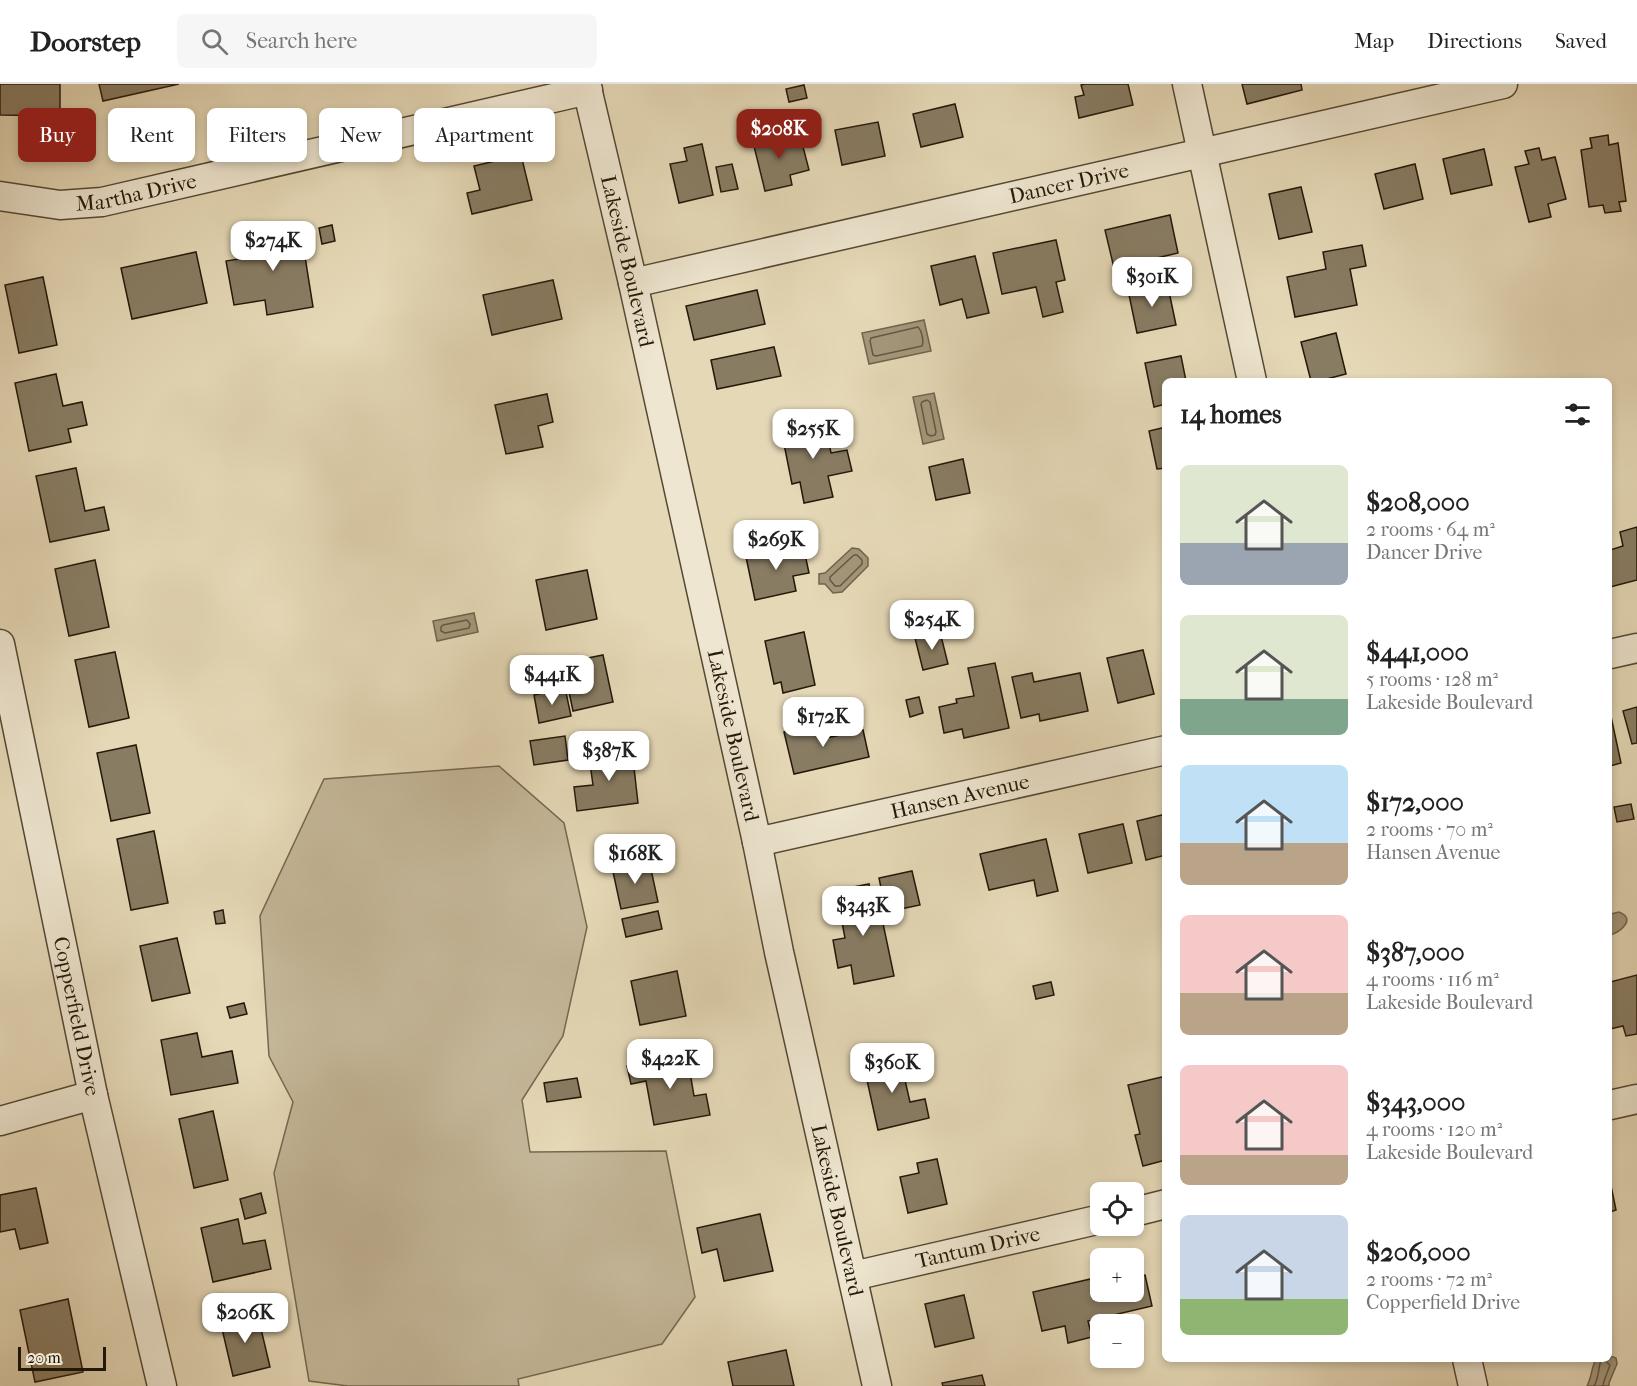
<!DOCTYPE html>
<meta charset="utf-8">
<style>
body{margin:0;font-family:"IM FELL French Canon",serif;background:#f6f6f6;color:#222;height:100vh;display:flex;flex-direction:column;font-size:22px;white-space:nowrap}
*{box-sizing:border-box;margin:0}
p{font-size:20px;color:#767676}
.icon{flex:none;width:33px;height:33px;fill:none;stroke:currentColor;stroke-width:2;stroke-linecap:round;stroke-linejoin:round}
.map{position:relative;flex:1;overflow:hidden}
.drawer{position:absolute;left:1162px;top:294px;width:450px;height:984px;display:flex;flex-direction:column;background:#fff;border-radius:9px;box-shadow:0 3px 9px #0003}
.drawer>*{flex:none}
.top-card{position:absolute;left:18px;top:24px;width:570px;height:54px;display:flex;gap:12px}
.controls{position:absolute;left:1090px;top:1098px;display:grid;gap:12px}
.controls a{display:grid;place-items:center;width:54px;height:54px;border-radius:9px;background:#fff;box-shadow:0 3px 9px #0003;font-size:30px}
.scale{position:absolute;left:18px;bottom:15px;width:88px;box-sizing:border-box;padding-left:6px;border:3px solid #241809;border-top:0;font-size:16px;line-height:21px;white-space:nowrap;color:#241809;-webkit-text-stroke:4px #eee6d0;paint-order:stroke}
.price{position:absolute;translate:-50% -51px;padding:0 14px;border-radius:12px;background:#fff;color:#222;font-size:20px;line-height:39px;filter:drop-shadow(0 2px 3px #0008)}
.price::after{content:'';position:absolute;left:50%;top:36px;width:18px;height:14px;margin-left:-9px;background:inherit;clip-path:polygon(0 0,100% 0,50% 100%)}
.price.selected{background:#8f2418;color:#fff}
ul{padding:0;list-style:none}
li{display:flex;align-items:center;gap:18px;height:150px;padding:0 18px}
li span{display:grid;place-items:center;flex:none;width:168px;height:120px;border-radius:9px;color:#555}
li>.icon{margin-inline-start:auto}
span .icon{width:72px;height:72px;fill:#fffc;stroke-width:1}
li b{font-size:26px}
h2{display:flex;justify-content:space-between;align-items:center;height:72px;padding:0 18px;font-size:26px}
.tag{padding:0 21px;border-radius:9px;background:#fff;box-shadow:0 3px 9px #0003;font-size:21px;line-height:54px}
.tag.selected{background:#8f2418;color:#fff}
header{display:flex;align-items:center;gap:36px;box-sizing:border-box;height:84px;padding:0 30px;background:#fff;border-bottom:2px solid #e0e0e0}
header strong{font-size:28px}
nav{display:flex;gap:33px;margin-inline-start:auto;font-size:21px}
.search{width:420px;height:54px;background:#f6f6f6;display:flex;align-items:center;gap:15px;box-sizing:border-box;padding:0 21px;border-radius:9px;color:#767676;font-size:22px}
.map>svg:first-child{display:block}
.green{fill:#c4b799;stroke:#746851;stroke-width:1.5}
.water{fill:#a3977b;stroke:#70644d;stroke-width:1.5}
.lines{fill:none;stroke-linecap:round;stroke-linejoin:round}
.shore{stroke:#645842;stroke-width:1.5}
.building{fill:#887c63;stroke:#241809;stroke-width:1.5}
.minor-casing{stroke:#544834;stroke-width:31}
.minor{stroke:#eee6d0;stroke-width:28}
.labels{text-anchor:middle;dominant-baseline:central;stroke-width:6;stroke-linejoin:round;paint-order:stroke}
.street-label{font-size:21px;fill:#241809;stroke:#eee6d0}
</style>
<header>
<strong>Doorstep</strong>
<div class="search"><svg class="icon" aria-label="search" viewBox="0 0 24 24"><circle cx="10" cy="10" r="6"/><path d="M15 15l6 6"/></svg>Search here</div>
<nav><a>Map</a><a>Directions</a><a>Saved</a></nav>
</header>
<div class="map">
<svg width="1637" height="1302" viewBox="0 0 1637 1302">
<rect width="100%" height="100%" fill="#e5d8b6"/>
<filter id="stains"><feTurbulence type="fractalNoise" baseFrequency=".00333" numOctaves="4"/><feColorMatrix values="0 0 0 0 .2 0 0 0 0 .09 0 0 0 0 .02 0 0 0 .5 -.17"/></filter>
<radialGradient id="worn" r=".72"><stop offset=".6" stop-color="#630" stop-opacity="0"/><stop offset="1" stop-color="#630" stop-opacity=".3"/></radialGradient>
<!-- green -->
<polygon class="green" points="499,682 564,739 587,843 563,952 522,1016 530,1068 666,1067 695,1213 662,1260 518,1295 519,1302 348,1302 309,1297 274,1089 293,1018 269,972 260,832 324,695"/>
<!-- water -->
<g class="water">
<polygon points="924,236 931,267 869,280 862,249"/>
<polygon points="934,309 944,355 923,360 913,313"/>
<polygon points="852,464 859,465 868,474 868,482 842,508 833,509 825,500 819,500 819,490 825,489"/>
<polygon points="474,529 478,548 437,557 433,537"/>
<path d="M1619 828C1637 835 1620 848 1610 851V830Z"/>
<path d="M1610 1272 1616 1274 1617 1280 1609 1299V1302H1587C1592 1293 1591 1284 1596 1275H1610Z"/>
</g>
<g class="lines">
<!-- shore -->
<g class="shore">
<path d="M918 243C922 247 924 258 922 262L876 272 873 271 870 257 871 254Z"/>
<polygon points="927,316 930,318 936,348 935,351 931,352 927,350 921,320 922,318"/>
<polygon points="854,471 857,471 862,476 862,480 840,502 835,502 830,496 830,493"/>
<polygon points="467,536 470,540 469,544 445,549 441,547 441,543 443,541"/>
<path d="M1594 1302C1599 1294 1598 1285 1601 1276L1603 1275 1610 1281 1604 1297 1603 1302"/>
</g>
</g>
<!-- building -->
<g class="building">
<polygon points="0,0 60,0 60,32 0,31"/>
<polygon points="99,0 179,0 103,17"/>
<polygon points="1085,0 1128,0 1133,21 1079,34 1075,13 1084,11 1081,1"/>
<polygon points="1242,0 1301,0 1302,6 1247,20"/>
<polygon points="804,1 807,14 789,18 786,5"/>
<polygon points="955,20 963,53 921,63 913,30"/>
<polygon points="878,38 885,72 842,81 835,46"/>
<polygon points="777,48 779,60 801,55 809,86 790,91 792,101 765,107 752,54"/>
<polygon points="1608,51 1609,61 1618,59 1626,117 1619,118 1621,127 1605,129 1603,121 1589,123 1581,66 1592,64 1590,54"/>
<polygon points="702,60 713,111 679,119 670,80 687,77 684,64"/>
<polygon points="1539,64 1542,76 1555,73 1566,115 1548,120 1551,133 1529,138 1515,83 1529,80 1525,67"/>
<polygon points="1484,65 1492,101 1451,110 1443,75"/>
<polygon points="521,71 532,116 472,130 467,109 480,106 474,82"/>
<polygon points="732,80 738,105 721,108 716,83"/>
<polygon points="1415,80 1423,115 1384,125 1375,90"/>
<polygon points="1301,103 1312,148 1279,155 1269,110"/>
<polygon points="1170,131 1178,169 1114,184 1105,146"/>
<polygon points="300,141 313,223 267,231 265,216 234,221 226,177 257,172 253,148"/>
<polygon points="332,141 335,157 322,160 319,144"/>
<polygon points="1056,156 1065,196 1056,198 1063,228 1043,233 1036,203 1002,210 993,169"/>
<polygon points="1362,161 1366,182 1350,185 1357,221 1295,233 1287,193 1326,185 1323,168"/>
<polygon points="196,168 207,219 132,235 121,184"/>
<polygon points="975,172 989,229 967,234 962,215 940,221 931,182"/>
<polygon points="43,193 57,261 19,269 5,201"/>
<polygon points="553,196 562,235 492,251 483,211"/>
<polygon points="1167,198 1176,241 1137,249 1128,206"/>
<polygon points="757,206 765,240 694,256 686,222"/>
<polygon points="1336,249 1346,290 1319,297 1311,297 1301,258"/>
<polygon points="774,263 781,292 717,305 711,276"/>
<polygon points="1181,272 1186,297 1166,297 1166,320 1154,323 1145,279"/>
<polygon points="56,290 63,322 82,318 87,341 68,345 71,358 29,367 15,299"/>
<polygon points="547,310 553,338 538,342 543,363 506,370 495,321"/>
<polygon points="824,336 831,369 847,366 852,387 828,392 833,413 804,419 800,398 792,400 781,345"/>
<polygon points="1166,343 1166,384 1157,385 1149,347"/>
<polygon points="963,375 970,409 936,416 929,383"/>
<polygon points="76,384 85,427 104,423 109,446 50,458 36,392"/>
<polygon points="1637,443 1637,496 1610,503 1610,466 1623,462 1620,448"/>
<polygon points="803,461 809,489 793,492 796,507 755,516 746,473"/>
<polygon points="95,476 109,543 69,552 55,485"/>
<polygon points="587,486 597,535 546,546 536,496"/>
<polygon points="804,548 815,601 783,609 781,598 774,600 765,557"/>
<polygon points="940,548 948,580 923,586 915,554"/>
<polygon points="1143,566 1154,610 1118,619 1107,574"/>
<polygon points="115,568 129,634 89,643 75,576"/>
<polygon points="603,571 613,618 573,627 563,579"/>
<polygon points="995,579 1009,644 964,654 962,645 944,649 939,623 957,619 956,615 974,612 968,584"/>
<polygon points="1032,589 1034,598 1080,589 1088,627 1040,637 1039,630 1021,634 1012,593"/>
<polygon points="565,604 571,632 539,639 534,611"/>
<polygon points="919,613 923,629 910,633 906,616"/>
<polygon points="1637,623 1637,659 1632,660 1623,627"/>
<polygon points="1610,628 1621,679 1610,682"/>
<polygon points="823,639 826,654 863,646 869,673 794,690 784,648"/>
<polygon points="565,652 568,676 534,681 530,657"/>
<polygon points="136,661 150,729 111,737 97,669"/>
<polygon points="632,666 638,719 577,727 574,703 593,701 589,672"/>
<polygon points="1631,720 1634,735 1617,738 1614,723"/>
<polygon points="1166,730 1166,771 1146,776 1137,737"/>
<polygon points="1123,740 1132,779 1088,789 1079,750"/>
<polygon points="154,747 168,819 131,826 117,755"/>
<polygon points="1046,755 1058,807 1037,812 1034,796 989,806 980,770"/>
<polygon points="649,776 658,818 621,825 612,783"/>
<polygon points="912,787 920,821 886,828 879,794"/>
<polygon points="869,800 874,827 880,825 894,892 854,900 851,881 838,884 833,856 845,854 841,833 844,833 838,806"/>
<polygon points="223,826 225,839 216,840 214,828"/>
<polygon points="658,827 662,845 626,853 622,835"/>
<polygon points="177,854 190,909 152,917 140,862"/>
<polygon points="677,887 686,932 640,941 631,897"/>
<polygon points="1637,891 1637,950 1626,952 1623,942 1610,945 1610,898"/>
<polygon points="1051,898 1054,911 1036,915 1033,902"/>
<polygon points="244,919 247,930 230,934 227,923"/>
<polygon points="197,949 202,973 232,967 238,999 171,1011 161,956"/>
<polygon points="899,970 910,1018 925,1015 929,1034 878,1046 863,978"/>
<polygon points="687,971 694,1012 706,1010 710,1031 654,1041 646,997 631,1000 627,982"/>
<polygon points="1166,992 1166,1076 1143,1082 1135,1051 1140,1050 1128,1001"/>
<polygon points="577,994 581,1013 547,1018 544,999"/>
<polygon points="213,1027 228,1096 194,1104 179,1035"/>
<polygon points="937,1075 947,1120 908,1129 900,1093 919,1089 917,1079"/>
<polygon points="1610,1097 1616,1126 1610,1128"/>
<polygon points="36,1104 48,1159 20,1165 15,1145 0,1148 0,1111"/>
<polygon points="261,1109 266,1129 245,1135 240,1115"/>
<polygon points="760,1130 773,1187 724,1197 717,1165 702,1169 697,1144"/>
<polygon points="238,1135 243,1160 265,1156 271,1185 213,1198 201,1144"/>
<polygon points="1145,1191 1152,1222 1088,1237 1092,1253 1068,1259 1065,1242 1042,1247 1033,1208 1095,1194 1097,1202 1101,1201 1101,1208 1134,1208 1134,1193"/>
<polygon points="964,1211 974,1254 935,1263 925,1220"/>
<polygon points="68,1215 83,1288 35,1298 20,1226"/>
<polygon points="257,1228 270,1283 233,1292 220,1236"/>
<polygon points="786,1266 794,1302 733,1302 728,1278"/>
<polygon points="982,1291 985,1302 943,1302 942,1299"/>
</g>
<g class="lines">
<!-- minor casing -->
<g class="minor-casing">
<g id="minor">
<path id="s1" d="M586 0 633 199 757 758 779 868 877 1302"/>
<polyline points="1187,0 1252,297"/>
<path id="s2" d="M0 112 60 121 102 118 588 6"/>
<path id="s3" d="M633 199 1503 0"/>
<path id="s4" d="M0 560 93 1011 162 1302"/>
<polyline points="1610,570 1637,564"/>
<path id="s5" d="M757 758 1166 666"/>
<polyline points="1610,1021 1637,1015"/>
<polyline points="0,1037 93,1011"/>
<polyline points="1134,1128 1166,1120"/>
<path id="s6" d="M853 1192 1101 1135"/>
<polyline points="1467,1275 1473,1302"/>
</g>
</g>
<!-- minor -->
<use href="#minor" class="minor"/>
</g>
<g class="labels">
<!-- street labels -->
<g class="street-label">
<text stroke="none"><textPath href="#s3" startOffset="447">Dancer Drive</textPath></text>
<text stroke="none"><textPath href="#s2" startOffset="138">Martha Drive</textPath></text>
<text stroke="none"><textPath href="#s1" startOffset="182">Lakeside Boulevard</textPath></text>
<text stroke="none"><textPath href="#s1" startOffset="668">Lakeside Boulevard</textPath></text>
<text stroke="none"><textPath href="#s5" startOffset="208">Hansen Avenue</textPath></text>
<text stroke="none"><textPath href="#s4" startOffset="380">Copperfield Drive</textPath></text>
<text stroke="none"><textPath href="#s1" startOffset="1154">Lakeside Boulevard</textPath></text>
<text stroke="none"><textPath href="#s6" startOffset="128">Tantum Drive</textPath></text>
</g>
</g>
<rect width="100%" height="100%" filter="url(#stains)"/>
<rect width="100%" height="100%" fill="url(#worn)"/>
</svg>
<div class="controls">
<a><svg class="icon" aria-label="locate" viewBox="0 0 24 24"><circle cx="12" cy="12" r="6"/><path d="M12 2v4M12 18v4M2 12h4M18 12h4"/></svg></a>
<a>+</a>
<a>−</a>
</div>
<div class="scale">20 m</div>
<b class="price selected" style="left:779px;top:76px">$208K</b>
<b class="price" style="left:273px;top:188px">$274K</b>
<b class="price" style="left:1152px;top:224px">$301K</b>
<b class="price" style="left:813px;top:376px">$255K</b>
<b class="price" style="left:776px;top:487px">$269K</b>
<b class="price" style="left:932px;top:567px">$254K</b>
<b class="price" style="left:552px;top:622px">$441K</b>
<b class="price" style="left:823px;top:664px">$172K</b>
<b class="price" style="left:609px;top:698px">$387K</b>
<b class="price" style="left:635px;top:801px">$168K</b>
<b class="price" style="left:863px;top:853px">$343K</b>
<b class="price" style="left:670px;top:1006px">$422K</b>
<b class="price" style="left:892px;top:1010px">$360K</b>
<b class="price" style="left:245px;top:1260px">$206K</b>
<div class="top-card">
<a class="tag selected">Buy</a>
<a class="tag">Rent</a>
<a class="tag">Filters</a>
<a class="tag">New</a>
<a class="tag">Apartment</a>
</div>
<section class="drawer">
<h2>14 homes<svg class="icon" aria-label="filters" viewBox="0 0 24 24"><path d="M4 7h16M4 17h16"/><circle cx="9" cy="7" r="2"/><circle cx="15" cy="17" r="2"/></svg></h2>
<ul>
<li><span style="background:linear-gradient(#dfe7d0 65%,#9aa5b1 0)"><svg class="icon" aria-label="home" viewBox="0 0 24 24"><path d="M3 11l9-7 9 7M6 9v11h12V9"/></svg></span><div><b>$208,000</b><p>2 rooms · 64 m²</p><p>Dancer Drive</p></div></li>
<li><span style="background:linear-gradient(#dfe7d0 70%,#7fa58c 0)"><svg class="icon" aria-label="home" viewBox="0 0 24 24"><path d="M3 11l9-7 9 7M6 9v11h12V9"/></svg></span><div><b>$441,000</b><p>5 rooms · 128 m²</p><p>Lakeside Boulevard</p></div></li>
<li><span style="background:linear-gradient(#bfe0f5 65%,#b9a48a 0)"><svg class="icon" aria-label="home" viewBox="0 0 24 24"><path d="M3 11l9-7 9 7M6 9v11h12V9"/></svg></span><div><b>$172,000</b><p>2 rooms · 70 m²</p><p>Hansen Avenue</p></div></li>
<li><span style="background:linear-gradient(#f6c9c9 65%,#b9a48a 0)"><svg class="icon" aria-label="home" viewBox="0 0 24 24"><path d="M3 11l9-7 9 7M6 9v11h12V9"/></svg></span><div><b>$387,000</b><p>4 rooms · 116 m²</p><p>Lakeside Boulevard</p></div></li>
<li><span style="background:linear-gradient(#f6c9c9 75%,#b9a48a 0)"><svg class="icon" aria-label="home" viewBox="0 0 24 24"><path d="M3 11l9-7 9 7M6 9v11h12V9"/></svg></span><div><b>$343,000</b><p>4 rooms · 120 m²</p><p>Lakeside Boulevard</p></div></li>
<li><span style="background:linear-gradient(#c9d6e8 70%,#8fb573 0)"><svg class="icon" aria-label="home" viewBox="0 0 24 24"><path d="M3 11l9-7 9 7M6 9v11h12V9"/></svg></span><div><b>$206,000</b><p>2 rooms · 72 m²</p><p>Copperfield Drive</p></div></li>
</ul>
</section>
</div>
